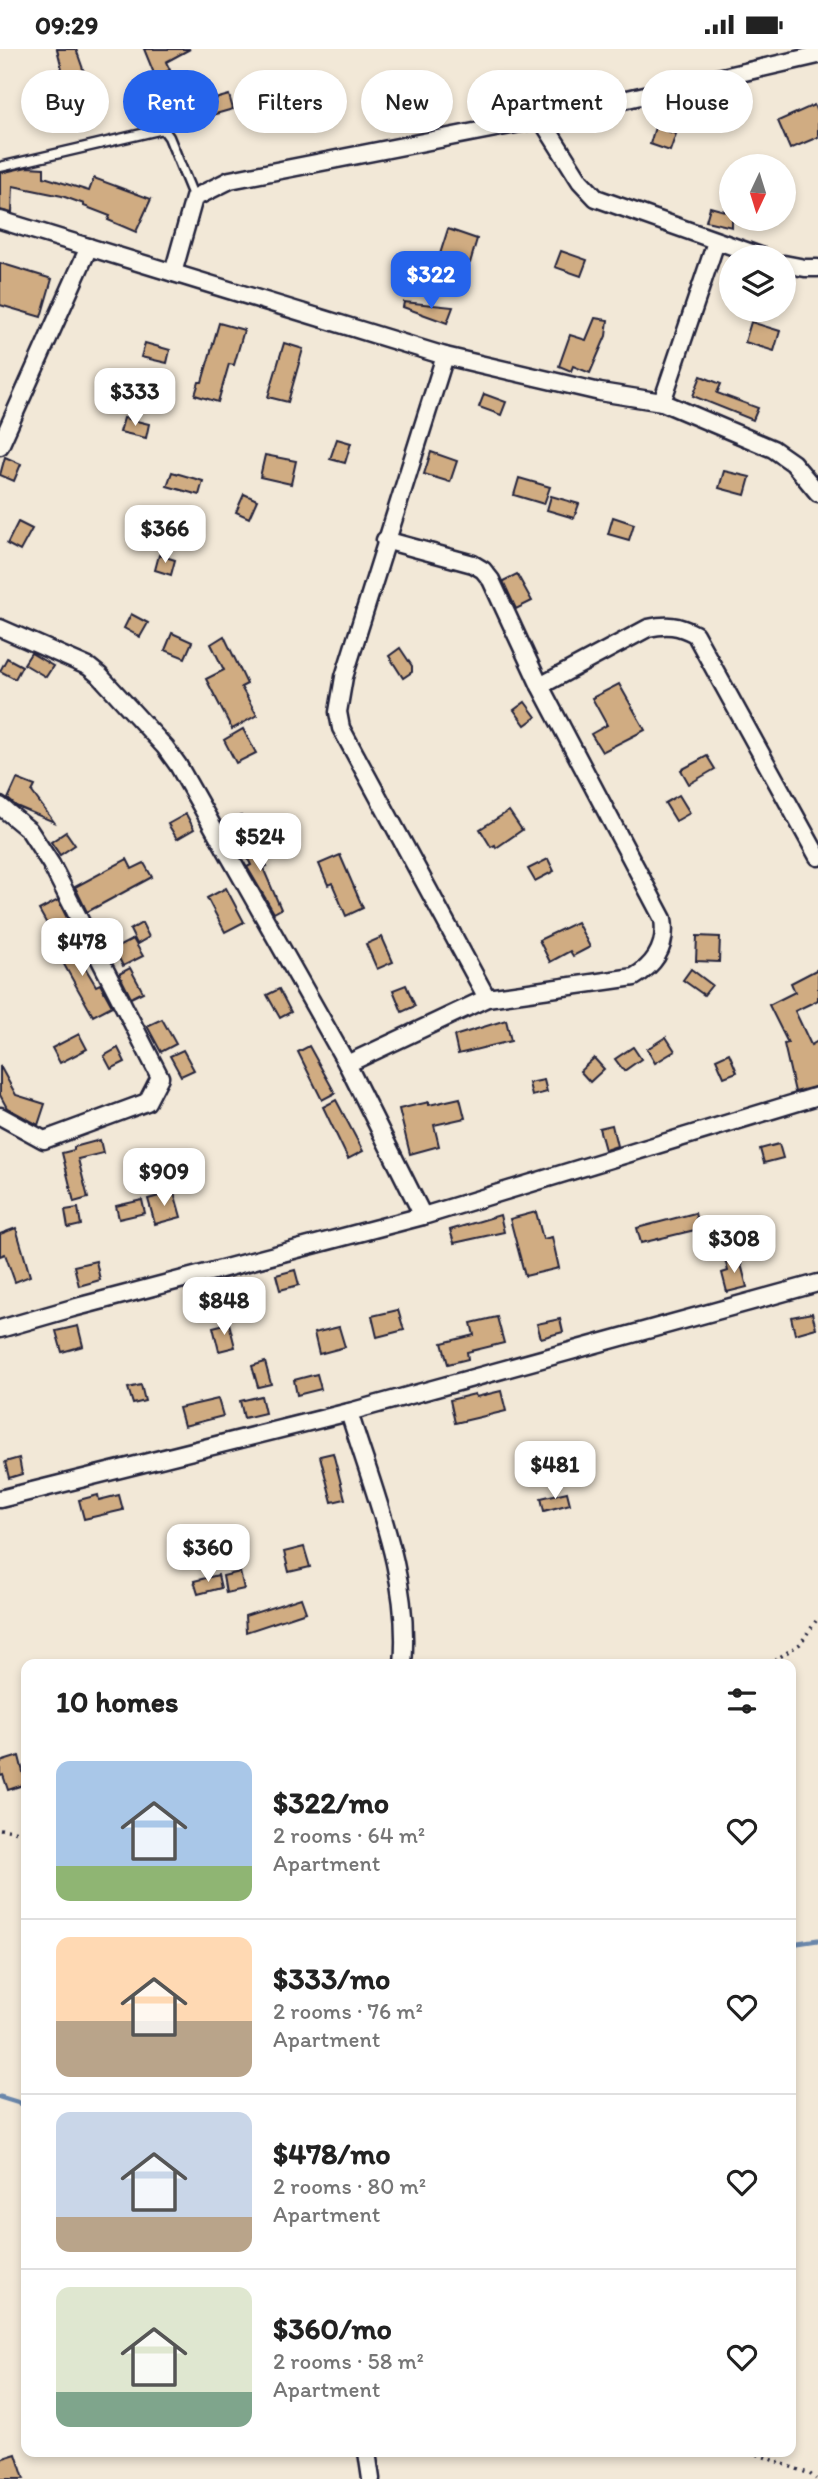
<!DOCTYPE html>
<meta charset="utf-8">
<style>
body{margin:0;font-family:Itim,sans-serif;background:#f6f6f6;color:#222;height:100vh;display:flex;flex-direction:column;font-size:26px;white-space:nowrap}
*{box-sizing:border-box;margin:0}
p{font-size:23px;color:#767676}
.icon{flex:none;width:38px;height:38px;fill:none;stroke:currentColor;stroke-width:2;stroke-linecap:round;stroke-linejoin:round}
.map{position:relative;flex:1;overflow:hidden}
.sheet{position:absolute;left:21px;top:1610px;width:775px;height:798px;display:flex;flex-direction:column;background:#fff;border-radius:14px;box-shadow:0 4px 10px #0003}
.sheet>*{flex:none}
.top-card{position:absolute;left:21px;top:21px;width:777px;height:63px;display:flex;gap:14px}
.needle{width:46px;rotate:184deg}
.fabs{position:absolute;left:719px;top:105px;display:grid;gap:14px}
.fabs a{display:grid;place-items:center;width:77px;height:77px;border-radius:50%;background:#fff;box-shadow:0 4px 10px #0003;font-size:35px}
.price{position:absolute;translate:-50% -60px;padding:0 16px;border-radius:14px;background:#fff;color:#222;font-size:23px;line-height:46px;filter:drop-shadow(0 2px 4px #0008)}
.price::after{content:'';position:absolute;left:50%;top:42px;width:21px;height:16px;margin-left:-10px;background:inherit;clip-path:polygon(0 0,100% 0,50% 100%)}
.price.selected{background:#2563eb;color:#fff}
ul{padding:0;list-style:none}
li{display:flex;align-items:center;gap:21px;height:175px;padding:0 35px}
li+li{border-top:2px solid #e0e0e0}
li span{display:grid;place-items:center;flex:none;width:196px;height:140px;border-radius:14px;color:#555}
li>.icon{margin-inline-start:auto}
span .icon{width:84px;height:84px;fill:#fffc;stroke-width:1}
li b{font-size:30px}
h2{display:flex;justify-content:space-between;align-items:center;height:84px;padding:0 35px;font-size:30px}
.tag{padding:0 24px;border-radius:32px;background:#fff;box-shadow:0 4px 10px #0003;font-size:24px;line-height:63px}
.tag.selected{background:#2563eb;color:#fff}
.status{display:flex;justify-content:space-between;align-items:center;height:49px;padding:0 35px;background:#fff;direction:ltr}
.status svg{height:19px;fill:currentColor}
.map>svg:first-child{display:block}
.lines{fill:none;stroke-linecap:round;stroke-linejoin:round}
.stream{stroke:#6b87ab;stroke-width:5}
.building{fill:#d0ac82;stroke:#22223b;stroke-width:2}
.service-casing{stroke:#22223b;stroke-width:13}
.minor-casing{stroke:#22223b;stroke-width:21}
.path{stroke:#22223b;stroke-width:3.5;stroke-dasharray:2 5;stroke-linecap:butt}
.service{stroke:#fbf7ec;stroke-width:8}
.minor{stroke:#fbf7ec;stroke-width:16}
</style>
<div class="status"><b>09:29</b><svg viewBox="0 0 49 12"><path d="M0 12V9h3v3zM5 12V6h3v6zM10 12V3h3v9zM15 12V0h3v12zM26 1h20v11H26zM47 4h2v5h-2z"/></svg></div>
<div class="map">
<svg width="818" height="2430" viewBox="0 0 818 2430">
<rect width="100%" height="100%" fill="#f2e8d7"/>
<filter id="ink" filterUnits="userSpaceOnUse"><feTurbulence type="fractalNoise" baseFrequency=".0143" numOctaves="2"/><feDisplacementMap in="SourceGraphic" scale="14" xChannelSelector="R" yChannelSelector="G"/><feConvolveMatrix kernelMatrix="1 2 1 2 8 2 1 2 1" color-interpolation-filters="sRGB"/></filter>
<g filter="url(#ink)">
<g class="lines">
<!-- stream -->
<g class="stream">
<polyline points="791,1895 818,1891"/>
<polyline points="0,2048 26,2056"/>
</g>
</g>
<!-- building -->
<g class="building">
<polygon points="57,0 76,0 84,23 64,28"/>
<polygon points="144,0 190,0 166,13 170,21 155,27"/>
<polygon points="229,46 233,60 212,66 208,52"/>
<polygon points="814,56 818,65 818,88 790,100 778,72"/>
<polygon points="655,78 676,85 670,102 650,95"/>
<polygon points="27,118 44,119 44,128 89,142 94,129 151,150 136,183 108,171 110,167 84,157 84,155 62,147 13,137 12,164 0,161 0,124"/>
<polygon points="710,158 732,164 732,178 706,172"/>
<polygon points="448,180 477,190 470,214 440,205"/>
<polygon points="561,202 587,211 581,227 555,218"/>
<polygon points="0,214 52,230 41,268 0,256"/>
<polygon points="404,253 453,258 447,274 403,258"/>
<polygon points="595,269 608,271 606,287 590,324 573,317 571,322 559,317 570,286 586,291"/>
<polygon points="751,273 780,282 774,302 745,293"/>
<polygon points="219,274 244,281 234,316 229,315 218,353 195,346 199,333 202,333"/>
<polygon points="145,294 170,301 167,314 141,308"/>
<polygon points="284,294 303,300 288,353 268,348"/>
<polygon points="701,327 721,335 717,344 758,359 753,371 693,347"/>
<polygon points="484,345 506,353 501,366 479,358"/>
<polygon points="124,369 149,375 146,389 120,383"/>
<polygon points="337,390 351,394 345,414 330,410"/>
<polygon points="431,403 457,412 450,433 424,425"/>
<polygon points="265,406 296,412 291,435 260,428"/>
<polygon points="5,408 21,415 14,432 0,426"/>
<polygon points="724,422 750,428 745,446 719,439"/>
<polygon points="172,423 203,432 199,446 167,437"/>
<polygon points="519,429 550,438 544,455 514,446"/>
<polygon points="244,445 257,451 249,469 236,463"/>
<polygon points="551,447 579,455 574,469 547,461"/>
<polygon points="613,468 634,475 629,491 608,485"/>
<polygon points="18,473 32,480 20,502 7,495"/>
<polygon points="159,506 175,511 171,526 155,521"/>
<polygon points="517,525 532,552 516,560 503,532"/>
<polygon points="131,565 148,574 140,588 124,579"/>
<polygon points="172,584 192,593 185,609 165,601"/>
<polygon points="224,587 247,635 241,638 257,666 232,680 206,630 224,621 211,595"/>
<polygon points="400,599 412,617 412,623 403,629 389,607"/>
<polygon points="31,604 53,617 46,628 24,615"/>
<polygon points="7,609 22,617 15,630 0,622"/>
<polygon points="619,635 645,681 602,703 591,685 607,676 592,649"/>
<polygon points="525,653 536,668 525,676 514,661"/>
<polygon points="243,680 256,704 236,714 224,691"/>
<polygon points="707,707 715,720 689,735 681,721"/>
<polygon points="17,730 35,737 32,743 54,773 16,757 8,750"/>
<polygon points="679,746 690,764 676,772 665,754"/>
<polygon points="509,762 522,781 496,799 495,796 491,798 480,780"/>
<polygon points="186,765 194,780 177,790 168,775"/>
<polygon points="241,767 247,780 230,787 224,775"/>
<polygon points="66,783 75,796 60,806 51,793"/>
<polygon points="255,789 267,817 263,819 281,860 274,864 247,818 251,816 241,795"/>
<polygon points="340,806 363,859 346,867 332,834 328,836 319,815"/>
<polygon points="127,810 132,820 144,814 152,828 87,863 75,838"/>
<polygon points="548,810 554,822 535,832 528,820"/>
<polygon points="226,839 244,873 225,883 207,849"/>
<polygon points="58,851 69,873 52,884 39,861"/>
<polygon points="577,873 590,898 573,907 570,902 550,913 539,891"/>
<polygon points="142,874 149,888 137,895 130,881"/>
<polygon points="697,887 720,888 719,913 696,912"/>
<polygon points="67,888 96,937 100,935 112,957 93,967 53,896"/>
<polygon points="382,888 393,913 377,920 366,895"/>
<polygon points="133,890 143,907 123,917 114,900"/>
<polygon points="130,919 143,943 131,949 119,925"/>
<polygon points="691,920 712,936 704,946 683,931"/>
<polygon points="818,920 818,951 795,962 811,996 818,992 818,1037 795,1043 784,995 788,994 769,956 795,943 791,934"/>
<polygon points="406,936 415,957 402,963 393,941"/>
<polygon points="279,940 291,963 280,969 267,946"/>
<polygon points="162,970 176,995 161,1003 147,977"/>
<polygon points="506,971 511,992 458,1005 454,987"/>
<polygon points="79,985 87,1000 60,1014 52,999"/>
<polygon points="666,988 675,1002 655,1014 647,1000"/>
<polygon points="309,997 335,1044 322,1051 298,1003"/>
<polygon points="633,998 641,1010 624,1022 615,1010"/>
<polygon points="118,999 125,1013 111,1020 104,1007"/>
<polygon points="183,1001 194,1021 181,1027 170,1007"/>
<polygon points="729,1004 737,1023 724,1028 716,1010"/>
<polygon points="594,1009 604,1020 590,1033 580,1022"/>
<polygon points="0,1017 16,1046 45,1055 38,1076 7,1059 0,1046"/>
<polygon points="544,1031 547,1043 532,1047 529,1034"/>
<polygon points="460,1049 465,1069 434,1076 439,1097 410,1105 399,1060 429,1053 429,1056"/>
<polygon points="336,1051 363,1102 348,1110 323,1058"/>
<polygon points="612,1076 617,1097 605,1101 599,1079"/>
<polygon points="100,1091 103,1104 78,1110 88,1149 74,1153 62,1104 74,1101 74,1098"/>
<polygon points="779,1095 783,1109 764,1114 760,1100"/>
<polygon points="174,1143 181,1168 155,1175 148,1150"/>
<polygon points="142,1151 145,1164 119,1170 116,1157"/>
<polygon points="78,1159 81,1176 68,1179 65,1161"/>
<polygon points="536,1163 543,1190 552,1188 559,1219 525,1227 510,1170"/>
<polygon points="695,1164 699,1180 641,1194 637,1179"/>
<polygon points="500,1166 504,1183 454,1194 450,1181"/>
<polygon points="16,1179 30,1227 15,1233 5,1205 0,1207 0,1185"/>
<polygon points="739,1207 747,1238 727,1243 722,1224 728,1222 725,1210"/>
<polygon points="96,1212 100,1231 79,1237 74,1217"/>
<polygon points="295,1221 299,1236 280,1241 276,1226"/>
<polygon points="398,1261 404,1281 377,1288 372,1267"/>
<polygon points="812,1264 816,1279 795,1285 791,1268"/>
<polygon points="497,1268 504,1294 467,1303 468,1310 448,1315 442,1294 474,1286 471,1274"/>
<polygon points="560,1270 563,1283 541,1289 537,1275"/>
<polygon points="229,1274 235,1298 219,1302 213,1278"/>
<polygon points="78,1277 83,1297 62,1303 56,1282"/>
<polygon points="339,1278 345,1298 319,1305 314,1284"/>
<polygon points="265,1313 271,1335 258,1338 252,1317"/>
<polygon points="317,1325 321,1340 297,1346 294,1331"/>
<polygon points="141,1336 145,1352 133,1355 128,1339"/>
<polygon points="501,1342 506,1362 455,1374 450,1351 475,1345 476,1348"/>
<polygon points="261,1347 265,1364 244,1369 240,1352"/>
<polygon points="218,1350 223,1367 184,1377 179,1359"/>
<polygon points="333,1404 345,1450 332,1453 320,1407"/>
<polygon points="19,1409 22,1425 9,1429 5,1413"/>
<polygon points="567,1443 570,1455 544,1462 541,1449"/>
<polygon points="98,1446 99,1451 119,1446 123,1461 84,1470 79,1451"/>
<polygon points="304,1498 310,1518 289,1523 284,1503"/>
<polygon points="240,1523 244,1540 226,1544 223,1527"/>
<polygon points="218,1526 221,1539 198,1545 194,1532"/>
<polygon points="301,1549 306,1563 246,1583 245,1567"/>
<polygon points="19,1707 26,1735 8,1741 3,1726 0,1727 0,1713"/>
<polygon points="16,2405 24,2430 0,2430 0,2410"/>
</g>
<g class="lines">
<!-- service casing -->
<g class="service-casing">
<polyline id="service" points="0,118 163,80 169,88 194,149"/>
</g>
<!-- minor casing -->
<g class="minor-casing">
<g id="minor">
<polyline points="541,70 580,132 596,149 763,208"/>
<polyline points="0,171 445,307 600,343 662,353 773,400 793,414 818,444"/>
<polyline points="784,215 805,219 818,219"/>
<polyline points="173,224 194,149 230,131 541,70 818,6"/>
<polyline points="445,307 344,628 338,663 341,679 487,949"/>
<polyline points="662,353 716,193"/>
<polyline points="0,397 89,198"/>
<polyline points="0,579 89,618 100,627 165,698 178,716 347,1015 423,1167"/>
<path d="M540 637 648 579C667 575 678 576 695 585L818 808"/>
<polyline points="0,757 29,781 51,815 160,1028 147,1053 44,1091 0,1067"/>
<path d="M347 1015 487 949 634 928C656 915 667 896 663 870L540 637 491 531 483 521 473 515 385 491"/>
<polyline points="0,1280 73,1259 423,1167 818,1047"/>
<path d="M349 1363C374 1445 411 1528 403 1615"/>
<polyline points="0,1450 349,1363 818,1234"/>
<polyline points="367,2403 371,2430"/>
</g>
</g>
<!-- path -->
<g class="path">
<polyline points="769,1615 800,1595 818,1569"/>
<polyline points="0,1780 26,1784"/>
<polyline points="751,2403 810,2425 816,2430"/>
</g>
<!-- service -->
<use href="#service" class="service"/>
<!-- minor -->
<use href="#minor" class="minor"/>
</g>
</g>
</svg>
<div class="fabs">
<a><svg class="needle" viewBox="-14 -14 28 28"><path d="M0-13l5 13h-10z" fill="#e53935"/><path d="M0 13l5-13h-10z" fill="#767676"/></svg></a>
<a><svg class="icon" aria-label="layers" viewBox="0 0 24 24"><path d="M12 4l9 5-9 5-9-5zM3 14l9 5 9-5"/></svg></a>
</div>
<b class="price selected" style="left:431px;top:262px">$322</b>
<b class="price" style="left:135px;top:379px">$333</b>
<b class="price" style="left:165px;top:516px">$366</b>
<b class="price" style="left:260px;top:824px">$524</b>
<b class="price" style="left:82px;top:929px">$478</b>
<b class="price" style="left:164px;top:1159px">$909</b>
<b class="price" style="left:734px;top:1226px">$308</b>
<b class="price" style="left:224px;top:1288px">$848</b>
<b class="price" style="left:555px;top:1452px">$481</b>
<b class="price" style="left:208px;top:1535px">$360</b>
<div class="top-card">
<a class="tag">Buy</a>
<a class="tag selected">Rent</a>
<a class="tag">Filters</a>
<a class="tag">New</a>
<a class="tag">Apartment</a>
<a class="tag">House</a>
</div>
<section class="sheet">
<h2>10 homes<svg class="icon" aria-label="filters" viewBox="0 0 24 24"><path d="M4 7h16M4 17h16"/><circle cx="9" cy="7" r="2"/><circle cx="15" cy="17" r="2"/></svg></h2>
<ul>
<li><span style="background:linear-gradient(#a9c7e8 75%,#8fb573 0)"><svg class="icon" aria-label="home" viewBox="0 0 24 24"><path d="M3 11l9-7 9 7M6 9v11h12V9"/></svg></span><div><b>$322/mo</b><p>2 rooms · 64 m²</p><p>Apartment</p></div><svg class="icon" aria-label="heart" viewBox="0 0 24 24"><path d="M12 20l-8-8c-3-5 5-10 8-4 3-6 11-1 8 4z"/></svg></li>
<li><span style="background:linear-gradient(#ffd9b3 60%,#b9a48a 0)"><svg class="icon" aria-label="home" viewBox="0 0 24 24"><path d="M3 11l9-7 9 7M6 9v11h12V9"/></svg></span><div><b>$333/mo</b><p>2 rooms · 76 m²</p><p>Apartment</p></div><svg class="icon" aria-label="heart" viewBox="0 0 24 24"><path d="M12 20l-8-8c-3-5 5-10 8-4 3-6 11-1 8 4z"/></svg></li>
<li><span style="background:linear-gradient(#c9d6e8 75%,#b9a48a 0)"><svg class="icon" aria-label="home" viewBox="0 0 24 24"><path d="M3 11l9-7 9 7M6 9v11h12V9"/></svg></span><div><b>$478/mo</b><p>2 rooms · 80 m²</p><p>Apartment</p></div><svg class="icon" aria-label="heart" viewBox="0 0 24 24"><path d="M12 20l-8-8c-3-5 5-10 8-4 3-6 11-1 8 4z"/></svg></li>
<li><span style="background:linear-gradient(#dfe7d0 75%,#7fa58c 0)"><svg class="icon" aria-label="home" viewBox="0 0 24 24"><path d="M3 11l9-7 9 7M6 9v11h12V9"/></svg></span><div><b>$360/mo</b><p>2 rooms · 58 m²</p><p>Apartment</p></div><svg class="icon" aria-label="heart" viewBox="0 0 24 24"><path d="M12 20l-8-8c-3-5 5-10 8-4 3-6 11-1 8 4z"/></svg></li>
</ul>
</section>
</div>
